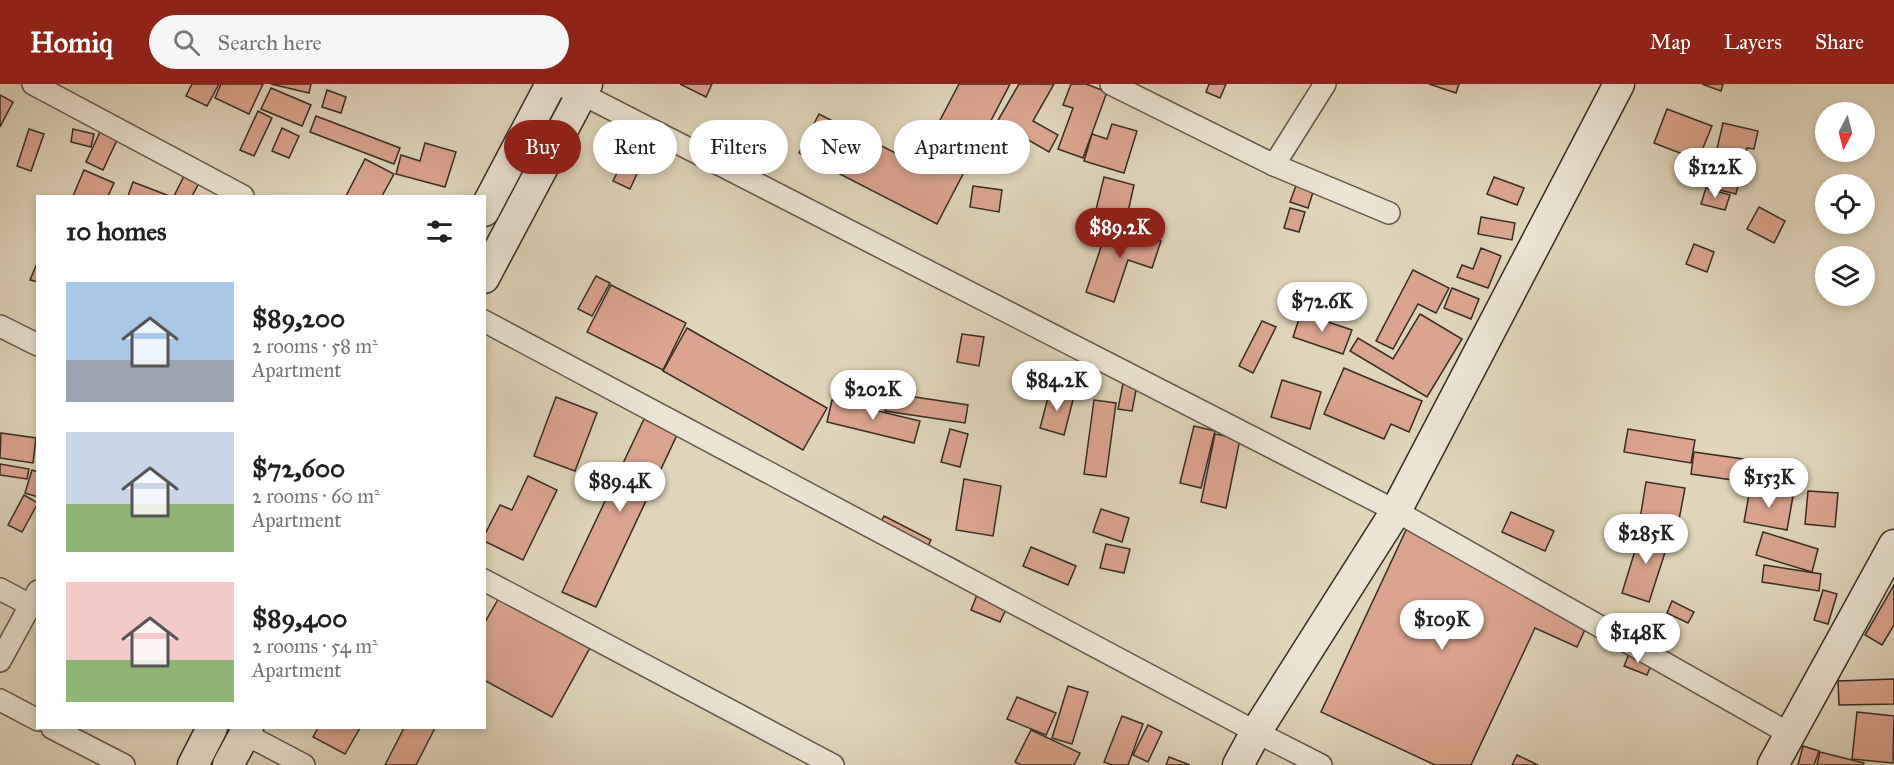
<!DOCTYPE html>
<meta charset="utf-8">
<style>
body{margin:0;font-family:"IM FELL Great Primer",serif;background:#f6f6f6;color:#202124;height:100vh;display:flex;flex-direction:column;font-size:22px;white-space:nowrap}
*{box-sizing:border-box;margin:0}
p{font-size:20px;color:#757577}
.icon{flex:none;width:33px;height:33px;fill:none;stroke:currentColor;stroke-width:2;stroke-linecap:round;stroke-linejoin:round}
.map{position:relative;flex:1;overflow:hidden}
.details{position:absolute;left:36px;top:111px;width:450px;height:534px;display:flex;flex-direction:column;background:#fff;border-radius:0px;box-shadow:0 3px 9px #0003}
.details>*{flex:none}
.guide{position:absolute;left:504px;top:36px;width:570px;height:54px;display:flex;gap:12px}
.needle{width:39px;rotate:187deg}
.tools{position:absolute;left:1815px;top:18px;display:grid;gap:12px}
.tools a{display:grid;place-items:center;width:60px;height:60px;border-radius:50%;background:#fff;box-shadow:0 3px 9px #0003;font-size:30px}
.price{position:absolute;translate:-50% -51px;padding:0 14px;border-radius:21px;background:#fff;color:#222;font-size:20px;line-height:39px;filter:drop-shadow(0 2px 3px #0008)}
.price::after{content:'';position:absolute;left:50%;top:36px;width:18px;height:14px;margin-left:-9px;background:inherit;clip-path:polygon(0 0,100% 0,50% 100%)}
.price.on{background:#8f2418;color:#fff}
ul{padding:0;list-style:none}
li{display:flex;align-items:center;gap:18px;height:150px;padding:0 30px}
li span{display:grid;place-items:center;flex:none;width:168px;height:120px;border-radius:0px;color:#555}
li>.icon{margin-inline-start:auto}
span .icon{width:72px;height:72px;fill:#fffc;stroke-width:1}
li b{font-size:26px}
h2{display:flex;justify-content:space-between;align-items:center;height:72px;padding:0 30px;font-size:26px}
.pill{padding:0 21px;border-radius:27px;background:#fff;box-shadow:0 3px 9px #0003;font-size:21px;line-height:54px}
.pill.on{background:#8f2418;color:#fff}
header{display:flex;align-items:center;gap:36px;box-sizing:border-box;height:84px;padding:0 30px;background:#8f2418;color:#fff}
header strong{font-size:28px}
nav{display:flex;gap:33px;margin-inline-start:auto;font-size:21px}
.search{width:420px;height:54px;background:#f6f6f6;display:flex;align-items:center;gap:15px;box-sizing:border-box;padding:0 21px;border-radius:33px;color:#757577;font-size:22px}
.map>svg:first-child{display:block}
.building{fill:#dba48e;stroke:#382c21;stroke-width:1.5}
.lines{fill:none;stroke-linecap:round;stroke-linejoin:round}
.street-casing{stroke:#625647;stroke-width:24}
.secondary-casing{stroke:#382c21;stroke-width:33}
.street{stroke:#ebe4d2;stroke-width:21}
.secondary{stroke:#ebe4d2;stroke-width:30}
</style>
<header>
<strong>Homiq</strong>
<div class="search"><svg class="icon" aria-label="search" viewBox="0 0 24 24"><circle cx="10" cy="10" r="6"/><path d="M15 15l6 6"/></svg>Search here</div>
<nav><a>Map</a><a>Layers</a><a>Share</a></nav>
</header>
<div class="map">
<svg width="1894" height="681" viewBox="0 0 1894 681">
<rect width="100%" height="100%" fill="#e0d5b9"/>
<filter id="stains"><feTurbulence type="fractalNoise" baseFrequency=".00333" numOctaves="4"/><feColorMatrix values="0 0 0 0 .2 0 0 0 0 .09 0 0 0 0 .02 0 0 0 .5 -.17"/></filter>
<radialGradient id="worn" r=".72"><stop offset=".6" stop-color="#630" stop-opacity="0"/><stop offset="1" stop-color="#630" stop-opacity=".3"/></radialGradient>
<!-- building -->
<g class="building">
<polygon points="192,0 219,0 207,22 186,12"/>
<polygon points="221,0 263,0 249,30 215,14"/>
<polygon points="271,0 311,0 309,9"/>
<polygon points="680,0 712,0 706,13"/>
<polygon points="959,0 1010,0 937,140 799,69 819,30 917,80"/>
<polygon points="1019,0 1054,0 1033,37 1058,51 1049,68 997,38"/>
<polygon points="1071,0 1086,0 1107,8 1083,74 1058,65 1073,24 1063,21"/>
<polygon points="1209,0 1226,0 1220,14 1206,8"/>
<polygon points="1429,0 1459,0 1456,9"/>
<polygon points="1702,0 1723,0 1721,7"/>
<polygon points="271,4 311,21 302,42 261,25"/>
<polygon points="327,6 346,13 341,29 322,23"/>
<polygon points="0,11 13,18 0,43"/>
<polygon points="1667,25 1712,42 1698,76 1654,59"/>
<polygon points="258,27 272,34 254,72 240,66"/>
<polygon points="316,32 400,64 394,80 310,48"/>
<polygon points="1723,39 1758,47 1754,65 1747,64 1736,110 1708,103"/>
<polygon points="1112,40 1137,47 1124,89 1084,77 1092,50 1107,55"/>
<polygon points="282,44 299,52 289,74 272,67"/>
<polygon points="29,45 44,50 31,87 17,82"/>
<polygon points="73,45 94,50 91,63 71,58"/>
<polygon points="624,46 651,59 630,105 613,97 626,71 615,66"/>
<polygon points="100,48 117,56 103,86 86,78"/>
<polygon points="425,59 456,68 445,103 396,90 401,71 420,77"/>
<polygon points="365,75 394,90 382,112 346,112"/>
<polygon points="84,86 114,99 108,112 73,112"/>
<polygon points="184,92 199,99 192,112 174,112"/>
<polygon points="1104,93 1134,101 1125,141 1094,134"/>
<polygon points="1494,93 1524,104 1517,121 1487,110"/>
<polygon points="1298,96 1315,102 1308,124 1290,118"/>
<polygon points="133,98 167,111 166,112 128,112"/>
<polygon points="973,102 1002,106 999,128 970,123"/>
<polygon points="1706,104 1730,111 1725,126 1701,120"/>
<polygon points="1759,123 1785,137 1774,159 1747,145"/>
<polygon points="1290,124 1305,128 1299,148 1284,144"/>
<polygon points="1481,133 1515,139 1512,156 1478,150"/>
<polygon points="1109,139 1161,157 1152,184 1128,176 1114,218 1086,208"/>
<polygon points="1694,160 1714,168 1707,188 1686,180"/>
<polygon points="1481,164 1501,172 1488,204 1457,193 1462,181 1473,185"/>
<polygon points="38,177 38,198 30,196"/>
<polygon points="1413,186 1449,204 1436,229 1418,220 1393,265 1376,257"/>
<polygon points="596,192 610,199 592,232 578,225"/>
<polygon points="611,201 686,239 663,286 587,248"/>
<polygon points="1452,204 1479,215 1471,235 1444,224"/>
<polygon points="1301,229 1352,246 1343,270 1293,253"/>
<polygon points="1420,230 1462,255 1427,313 1350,267 1358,254 1393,275"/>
<polygon points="1262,237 1276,243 1253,289 1239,282"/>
<polygon points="687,244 827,324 803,366 663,287"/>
<polygon points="962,250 984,253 979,282 957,278"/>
<polygon points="1344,284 1422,317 1409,348 1391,340 1384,355 1324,330"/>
<polygon points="1282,296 1321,308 1310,345 1271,333"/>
<polygon points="1123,299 1137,301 1132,327 1118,325"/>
<polygon points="1050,306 1074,312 1064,351 1040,344"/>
<polygon points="888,309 968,321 965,339 885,327"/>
<polygon points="556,313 597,329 575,387 534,372"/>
<polygon points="832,316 920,337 914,359 827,338"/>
<polygon points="1094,316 1116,319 1106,393 1084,390"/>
<polygon points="644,335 677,351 596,523 562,508"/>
<polygon points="1194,342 1215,347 1201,404 1180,399"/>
<polygon points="950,345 968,350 960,383 941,378"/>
<polygon points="1628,345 1695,356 1691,379 1624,368"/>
<polygon points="1,349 36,354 33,379 0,374"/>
<polygon points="1215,350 1240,355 1226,424 1201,418"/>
<polygon points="1694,368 1757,377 1753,399 1691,390"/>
<polygon points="0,380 29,385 27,395 0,391"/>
<polygon points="32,386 38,388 38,413 25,409"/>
<polygon points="528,392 557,406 523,476 484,457 484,452 500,421 512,426"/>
<polygon points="964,395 1001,402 993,452 956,446"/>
<polygon points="1646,398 1685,404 1678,441 1640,435"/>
<polygon points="1750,405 1793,412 1787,446 1744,438"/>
<polygon points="1808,407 1838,409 1835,443 1805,440"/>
<polygon points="24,411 38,419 22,448 8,441"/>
<polygon points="1101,425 1129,434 1122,458 1093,448"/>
<polygon points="1511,428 1554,447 1545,467 1502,448"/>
<polygon points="884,432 931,456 928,462 959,477 951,491 874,451"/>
<polygon points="1407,444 1592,530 1577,563 1535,544 1471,681 1435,681 1321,628"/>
<polygon points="1642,444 1670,453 1649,518 1622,509"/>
<polygon points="1763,448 1818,465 1812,488 1756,471"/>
<polygon points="1106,460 1130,465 1124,489 1100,484"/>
<polygon points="1031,463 1076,482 1068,501 1023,482"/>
<polygon points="1764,481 1821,490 1819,507 1762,498"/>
<polygon points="1894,501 1894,541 1882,561 1865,551"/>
<polygon points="979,506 1009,519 1000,538 971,526"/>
<polygon points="1823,506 1837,510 1828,540 1814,536"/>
<polygon points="500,512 591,562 552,633 484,596 484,540"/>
<polygon points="1672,517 1694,528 1688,539 1667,529"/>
<polygon points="1629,570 1652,579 1647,591 1624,582"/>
<polygon points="1894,595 1894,620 1839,621 1838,597"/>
<polygon points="1068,602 1088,608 1072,660 1052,654"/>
<polygon points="1017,613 1056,629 1046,651 1007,635"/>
<polygon points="1857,628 1894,632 1893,679 1852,675"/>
<polygon points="1122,632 1143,640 1128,681 1112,681 1104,678"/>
<polygon points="1148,641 1162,648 1148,678 1133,671"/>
<polygon points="318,644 360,644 345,670 313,653"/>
<polygon points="404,644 435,644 416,681 385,681"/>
<polygon points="1031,646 1080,669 1074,681 1021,681 1015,678"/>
<polygon points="1803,662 1819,667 1814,681 1798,681"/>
<polygon points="1820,668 1864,679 1863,681 1817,681"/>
<polygon points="1517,671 1538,681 1512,681"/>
<polygon points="1169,673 1190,681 1166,681"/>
</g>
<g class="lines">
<!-- street casing -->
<g class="street-casing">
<g id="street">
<polyline points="33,0 243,112"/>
<polyline points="556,0 582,10 1396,427 1790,650"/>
<polyline points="1111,0 1274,81 1389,129"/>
<polyline points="1274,81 1325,0"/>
<polyline points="484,237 1256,648 1321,681"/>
<polyline points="0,242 38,261"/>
<polyline points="484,496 833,681"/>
<polyline points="0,505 30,521"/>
<polyline points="0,577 38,507"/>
<polyline points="0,616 38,636"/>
<polyline points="52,644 124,681"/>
<polyline points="245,650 304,681"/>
</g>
</g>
<!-- secondary casing -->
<g class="secondary-casing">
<g id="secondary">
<polyline points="484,127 551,0"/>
<polyline points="484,194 587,0"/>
<polyline points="193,681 212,644"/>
<polyline points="228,681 248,644"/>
<polyline points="1238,681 1256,648 1396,427 1619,0"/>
<polyline points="1773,681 1894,461"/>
</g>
</g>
<!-- street -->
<use href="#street" class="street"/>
<!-- secondary -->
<use href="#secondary" class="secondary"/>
</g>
<rect width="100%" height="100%" filter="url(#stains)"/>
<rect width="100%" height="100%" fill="url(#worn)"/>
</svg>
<div class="tools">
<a><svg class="needle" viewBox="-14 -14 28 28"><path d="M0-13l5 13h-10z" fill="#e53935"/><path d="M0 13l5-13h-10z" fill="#757577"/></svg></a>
<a><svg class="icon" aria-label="locate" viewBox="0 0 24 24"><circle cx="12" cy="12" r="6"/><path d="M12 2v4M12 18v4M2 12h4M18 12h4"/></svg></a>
<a><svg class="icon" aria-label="layers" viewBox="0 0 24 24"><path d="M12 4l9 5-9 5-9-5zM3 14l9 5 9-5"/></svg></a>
</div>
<b class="price" style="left:1715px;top:115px">$122K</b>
<b class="price on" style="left:1120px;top:175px">$89.2K</b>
<b class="price" style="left:1322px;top:249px">$72.6K</b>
<b class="price" style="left:1057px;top:328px">$84.2K</b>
<b class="price" style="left:873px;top:337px">$202K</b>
<b class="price" style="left:1769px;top:425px">$153K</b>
<b class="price" style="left:620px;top:429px">$89.4K</b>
<b class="price" style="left:1646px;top:481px">$285K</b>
<b class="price" style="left:1442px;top:567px">$109K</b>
<b class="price" style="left:1638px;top:580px">$148K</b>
<div class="guide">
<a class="pill on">Buy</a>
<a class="pill">Rent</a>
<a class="pill">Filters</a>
<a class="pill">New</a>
<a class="pill">Apartment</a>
</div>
<section class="details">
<h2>10 homes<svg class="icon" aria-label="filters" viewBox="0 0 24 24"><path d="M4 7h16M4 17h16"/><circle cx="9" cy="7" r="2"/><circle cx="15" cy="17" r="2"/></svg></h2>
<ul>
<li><span style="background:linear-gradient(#a9c7e8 65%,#9aa5b1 0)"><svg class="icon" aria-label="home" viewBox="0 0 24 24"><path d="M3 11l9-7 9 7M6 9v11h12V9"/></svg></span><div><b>$89,200</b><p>2 rooms · 58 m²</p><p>Apartment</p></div></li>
<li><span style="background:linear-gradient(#c9d6e8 60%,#8fb573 0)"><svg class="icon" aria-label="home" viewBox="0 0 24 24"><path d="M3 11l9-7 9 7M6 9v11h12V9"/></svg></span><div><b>$72,600</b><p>2 rooms · 60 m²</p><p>Apartment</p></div></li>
<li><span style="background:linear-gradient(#f6c9c9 65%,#8fb573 0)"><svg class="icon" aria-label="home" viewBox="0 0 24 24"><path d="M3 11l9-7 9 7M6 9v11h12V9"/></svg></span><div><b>$89,400</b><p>2 rooms · 54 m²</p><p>Apartment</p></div></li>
</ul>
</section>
</div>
